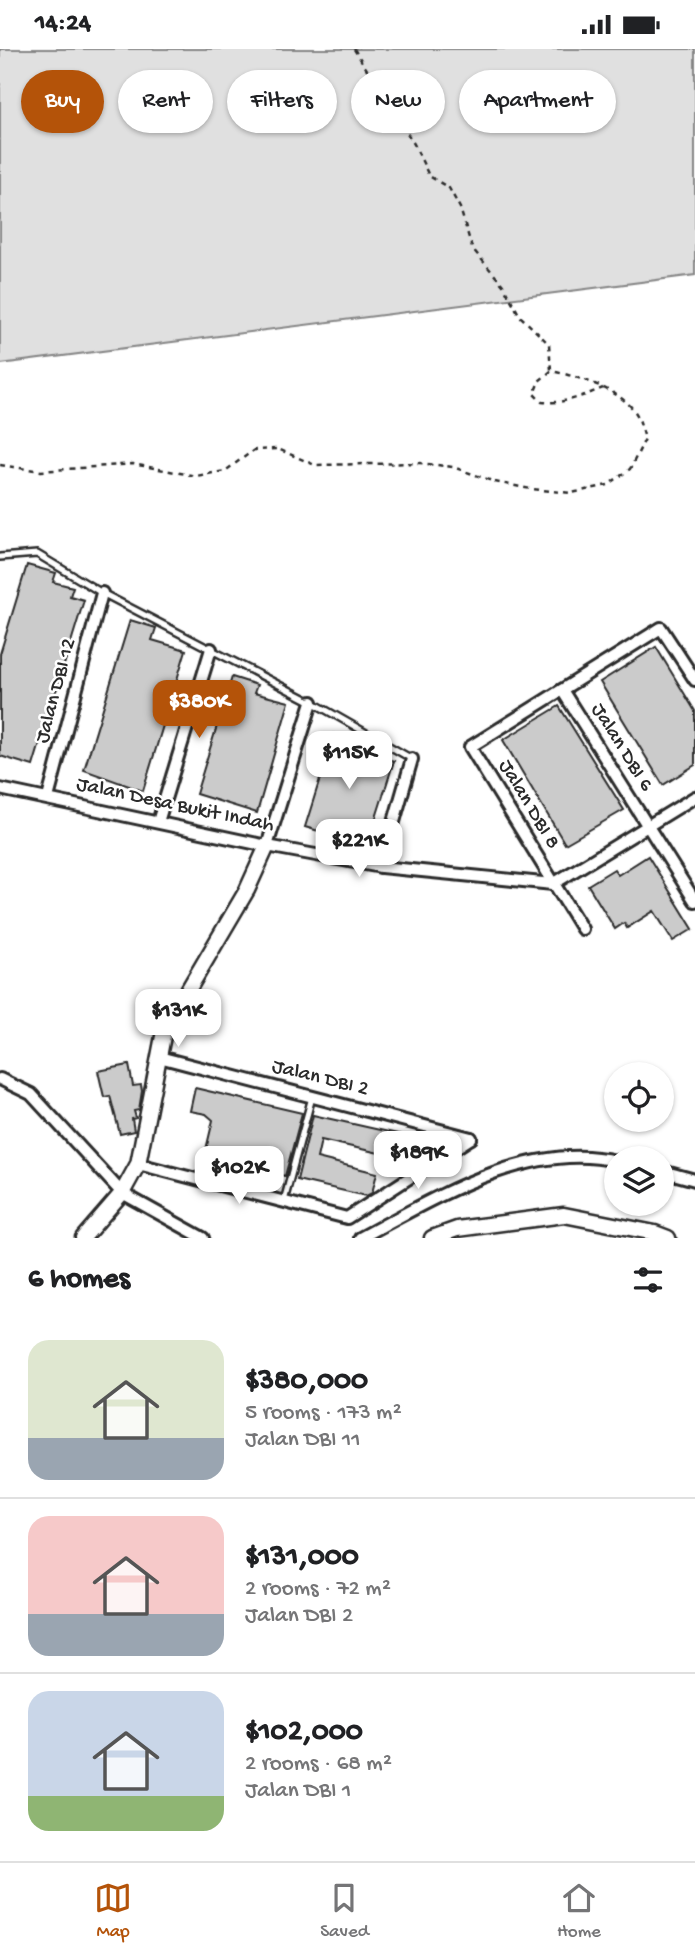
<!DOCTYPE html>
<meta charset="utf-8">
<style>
body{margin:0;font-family:"Gochi Hand",sans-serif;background:#f6f6f6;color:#202124;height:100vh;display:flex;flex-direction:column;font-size:26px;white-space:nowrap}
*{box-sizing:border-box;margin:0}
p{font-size:23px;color:#757577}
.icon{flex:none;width:38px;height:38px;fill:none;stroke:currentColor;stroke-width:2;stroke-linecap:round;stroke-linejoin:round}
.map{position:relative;height:1189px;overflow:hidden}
.side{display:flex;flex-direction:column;background:#fff;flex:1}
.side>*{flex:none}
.banner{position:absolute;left:21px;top:21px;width:654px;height:63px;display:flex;gap:14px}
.fabs{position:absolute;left:604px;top:1013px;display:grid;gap:14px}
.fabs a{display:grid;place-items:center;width:70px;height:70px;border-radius:50%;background:#fff;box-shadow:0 2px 5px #0004;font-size:35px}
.price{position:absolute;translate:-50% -60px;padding:0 16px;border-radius:14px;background:#fff;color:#222;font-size:23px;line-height:46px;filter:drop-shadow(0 2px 4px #0008)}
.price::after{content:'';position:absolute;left:50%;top:42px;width:21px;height:16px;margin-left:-10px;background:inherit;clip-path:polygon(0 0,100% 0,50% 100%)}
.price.on{background:#b45309;color:#fff}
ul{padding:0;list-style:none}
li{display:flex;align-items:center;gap:21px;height:175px;padding:0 28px}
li+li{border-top:2px solid #e0e0e0}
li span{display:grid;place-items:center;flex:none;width:196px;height:140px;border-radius:21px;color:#555}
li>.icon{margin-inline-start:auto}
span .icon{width:84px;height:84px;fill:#fffc;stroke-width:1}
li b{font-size:30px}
h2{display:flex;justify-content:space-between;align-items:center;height:84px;padding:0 28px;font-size:30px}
.tag{padding:0 24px;border-radius:32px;background:#fff;box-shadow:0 2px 5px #0004;font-size:24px;line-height:63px}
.tag.on{background:#b45309;color:#fff}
.status{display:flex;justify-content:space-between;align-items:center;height:49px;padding:0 35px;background:#fff;direction:ltr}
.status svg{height:19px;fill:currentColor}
.menu{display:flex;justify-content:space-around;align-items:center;height:98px;border-top:2px solid #e0e0e0;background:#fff;font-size:19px;color:#757577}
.menu a{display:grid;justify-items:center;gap:4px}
.menu .on{color:#b45309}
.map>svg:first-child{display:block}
.green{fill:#e0e0e0;stroke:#868686;stroke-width:2}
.building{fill:#cbcbcb;stroke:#2b2b2b;stroke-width:2}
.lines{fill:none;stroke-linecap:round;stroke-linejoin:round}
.lane-casing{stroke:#2b2b2b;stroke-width:10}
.street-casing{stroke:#2b2b2b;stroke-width:16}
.secondary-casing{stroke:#2b2b2b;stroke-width:19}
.path{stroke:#2b2b2b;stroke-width:2.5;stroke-dasharray:5 5;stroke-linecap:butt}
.lane{stroke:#fff;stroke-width:5}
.street{stroke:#fff;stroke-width:10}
.secondary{stroke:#fff;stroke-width:14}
.labels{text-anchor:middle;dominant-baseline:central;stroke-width:5;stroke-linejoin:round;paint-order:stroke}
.street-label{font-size:21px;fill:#2b2b2b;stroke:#fff}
</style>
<div class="status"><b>14:24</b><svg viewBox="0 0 49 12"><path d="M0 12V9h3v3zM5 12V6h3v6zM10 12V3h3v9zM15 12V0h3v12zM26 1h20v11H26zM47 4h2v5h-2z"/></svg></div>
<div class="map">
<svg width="695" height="1189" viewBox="0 0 695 1189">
<rect width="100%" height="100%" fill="#fff"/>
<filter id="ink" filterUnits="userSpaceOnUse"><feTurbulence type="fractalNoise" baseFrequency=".0143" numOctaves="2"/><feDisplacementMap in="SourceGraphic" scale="14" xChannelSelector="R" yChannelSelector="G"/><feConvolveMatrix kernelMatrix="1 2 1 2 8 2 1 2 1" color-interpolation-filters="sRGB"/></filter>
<g filter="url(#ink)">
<!-- green -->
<polygon class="green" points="0,0 695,0 695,226 0,315"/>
<!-- building -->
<g class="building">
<polygon points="27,516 56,524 53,533 73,538 70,547 84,551 33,717 0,707 0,605"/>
<polygon points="130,571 156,579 152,591 186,601 143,742 84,721"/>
<polygon points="656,598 695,662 695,716 663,736 600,633"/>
<polygon points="232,628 257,636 254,644 289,653 257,764 196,745"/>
<polygon points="559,657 624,761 565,795 503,691"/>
<polygon points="334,685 361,693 358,701 394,712 368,794 333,783 332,786 305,778"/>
<polygon points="648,807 693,880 673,892 654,862 627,879 624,874 615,880 588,836 614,820 618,826"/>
<polygon points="129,1016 133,1037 141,1036 142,1042 139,1061 134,1062 136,1069 132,1070 134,1082 120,1085 110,1047 104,1048 98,1022"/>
<polygon points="195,1039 302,1064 285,1127 204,1109 213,1071 206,1065 190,1062"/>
<polygon points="313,1066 420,1090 415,1112 321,1091 317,1109 377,1124 372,1144 366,1147 297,1131"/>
</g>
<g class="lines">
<!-- lane casing -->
<g class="lane-casing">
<g id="lane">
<polyline points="0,508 37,505 102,544 312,653 412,710"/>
<polyline points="284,1152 312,1048"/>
</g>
</g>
<!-- street casing -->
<g class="street-casing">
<g id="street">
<polyline points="562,641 695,852"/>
<polyline points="0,740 267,797 381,818 553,835 695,748"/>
<polyline points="48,749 102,544"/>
<polyline points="158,773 211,600"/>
<polyline points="267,797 312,653"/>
<polyline points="381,818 412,710"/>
<polyline points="582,880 470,698 661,579 695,631"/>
<polyline points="159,1008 471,1089"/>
<polyline points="0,1030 31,1045 122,1144 203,1189"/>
<polyline points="138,1115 347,1169 471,1089"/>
<polyline points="662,1122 695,1131"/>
<path d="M360 1189C435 1149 529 1091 616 1112"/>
</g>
</g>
<!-- secondary casing -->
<g class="secondary-casing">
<g id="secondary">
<polyline points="83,1189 122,1144 138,1115 164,982 247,841 267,797"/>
<polyline points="432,1189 457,1180 564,1166 655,1184 668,1189"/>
</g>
</g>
<!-- path -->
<g class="path">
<polyline points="354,0 414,95 429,127 449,139 460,159 472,199 503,236 520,267 549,295 551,321"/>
<path d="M0 416 41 422 133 415 196 427 225 422 254 401 278 400 315 416 420 414 453 418 495 433 531 440 572 444 608 436 630 420 645 390C643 383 641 375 638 368 626 342 577 327 551 322L539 332 534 345 542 353C565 355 583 347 603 339"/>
</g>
<!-- lane -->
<use href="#lane" class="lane"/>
<!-- street -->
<use href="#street" class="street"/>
<!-- secondary -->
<use href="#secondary" class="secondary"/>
</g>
</g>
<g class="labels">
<!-- street labels -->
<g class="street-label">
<text transform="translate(57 642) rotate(-75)">Jalan DBI 12</text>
<text transform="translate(621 699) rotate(58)">Jalan DBI 6</text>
<text transform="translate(528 756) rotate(59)">Jalan DBI 8</text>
<text transform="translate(175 757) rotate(12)">Jalan Desa Bukit Indah</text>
<text transform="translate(320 1030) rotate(14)">Jalan DBI 2</text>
</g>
</g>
</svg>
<div class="fabs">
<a><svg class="icon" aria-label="locate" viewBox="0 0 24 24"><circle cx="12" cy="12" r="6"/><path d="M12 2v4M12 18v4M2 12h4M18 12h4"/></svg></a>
<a><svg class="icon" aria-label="layers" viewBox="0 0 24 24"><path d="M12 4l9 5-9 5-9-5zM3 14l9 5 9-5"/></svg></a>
</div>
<b class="price on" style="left:199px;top:691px">$380K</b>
<b class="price" style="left:349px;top:742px">$115K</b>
<b class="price" style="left:359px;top:830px">$221K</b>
<b class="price" style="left:178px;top:1000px">$131K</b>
<b class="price" style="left:418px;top:1142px">$189K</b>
<b class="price" style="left:239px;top:1157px">$102K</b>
<div class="banner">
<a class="tag on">Buy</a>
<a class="tag">Rent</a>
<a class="tag">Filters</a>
<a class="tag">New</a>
<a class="tag">Apartment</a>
</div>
</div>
<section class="side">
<h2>6 homes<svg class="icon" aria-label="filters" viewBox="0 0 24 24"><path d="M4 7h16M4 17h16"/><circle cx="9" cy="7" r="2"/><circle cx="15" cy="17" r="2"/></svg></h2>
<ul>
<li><span style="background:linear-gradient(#dfe7d0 70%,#9aa5b1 0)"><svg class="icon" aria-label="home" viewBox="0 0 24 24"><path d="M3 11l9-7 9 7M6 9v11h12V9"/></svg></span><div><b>$380,000</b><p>5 rooms · 173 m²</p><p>Jalan DBI 11</p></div></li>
<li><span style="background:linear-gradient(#f6c9c9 70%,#9aa5b1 0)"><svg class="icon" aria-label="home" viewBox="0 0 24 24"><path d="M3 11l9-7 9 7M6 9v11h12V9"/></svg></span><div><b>$131,000</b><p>2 rooms · 72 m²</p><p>Jalan DBI 2</p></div></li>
<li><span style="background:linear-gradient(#c9d6e8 75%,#8fb573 0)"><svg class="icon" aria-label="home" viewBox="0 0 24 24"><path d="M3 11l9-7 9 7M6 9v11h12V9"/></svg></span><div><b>$102,000</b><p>2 rooms · 68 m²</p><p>Jalan DBI 1</p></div></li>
</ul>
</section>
<nav class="menu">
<a class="on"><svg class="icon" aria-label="map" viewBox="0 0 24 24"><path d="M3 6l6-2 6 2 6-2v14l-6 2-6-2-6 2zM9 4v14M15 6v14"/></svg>Map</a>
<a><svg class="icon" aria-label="saved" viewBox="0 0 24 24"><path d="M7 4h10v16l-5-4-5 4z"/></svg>Saved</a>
<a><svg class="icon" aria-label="home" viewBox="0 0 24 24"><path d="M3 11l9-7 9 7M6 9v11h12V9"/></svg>Home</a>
</nav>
